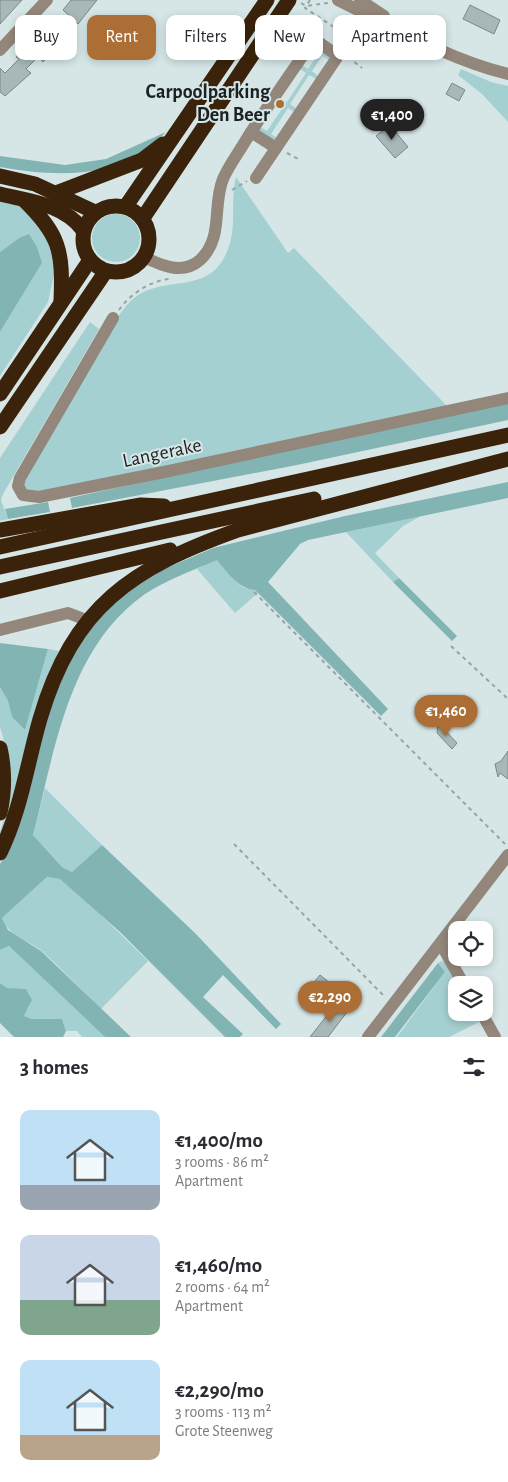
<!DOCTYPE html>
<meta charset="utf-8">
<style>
body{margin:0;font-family:"Alegreya Sans",sans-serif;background:#f2f2f3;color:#2b2b33;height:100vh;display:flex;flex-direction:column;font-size:19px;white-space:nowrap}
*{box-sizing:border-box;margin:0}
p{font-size:16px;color:#7c7c81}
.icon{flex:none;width:28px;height:28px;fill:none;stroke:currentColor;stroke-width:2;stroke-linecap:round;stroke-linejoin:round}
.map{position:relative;height:1037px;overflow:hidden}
.panel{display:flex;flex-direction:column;background:#fff;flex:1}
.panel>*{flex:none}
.guide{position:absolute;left:15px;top:15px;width:479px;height:45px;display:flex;gap:10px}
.tools{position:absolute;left:448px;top:921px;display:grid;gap:10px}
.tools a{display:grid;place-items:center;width:45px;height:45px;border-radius:10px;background:#fff;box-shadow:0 2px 8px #0003;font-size:25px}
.price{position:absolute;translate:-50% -42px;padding:0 11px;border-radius:18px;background:#ac6e34;color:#fff;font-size:16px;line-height:32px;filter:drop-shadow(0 1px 2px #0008)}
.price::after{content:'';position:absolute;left:50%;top:30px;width:15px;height:11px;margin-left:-8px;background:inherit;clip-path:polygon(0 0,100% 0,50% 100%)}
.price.selected{background:#222;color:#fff}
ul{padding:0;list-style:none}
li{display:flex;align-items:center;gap:15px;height:125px;padding:0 20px}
li span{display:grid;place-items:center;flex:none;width:140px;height:100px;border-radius:10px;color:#555}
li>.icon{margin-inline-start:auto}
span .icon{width:60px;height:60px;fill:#fffc;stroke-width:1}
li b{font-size:21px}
h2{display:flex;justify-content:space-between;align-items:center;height:60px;padding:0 20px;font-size:21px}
.chip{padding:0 18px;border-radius:10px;background:#fff;box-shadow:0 2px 8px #0003;font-size:18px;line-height:45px}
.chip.selected{background:#ac6e34;color:#fff}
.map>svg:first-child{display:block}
.green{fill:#a5d0d1}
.forest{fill:#83b4b4}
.building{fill:#a8b7b7;stroke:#7a8888}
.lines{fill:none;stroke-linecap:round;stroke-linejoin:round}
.path{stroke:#98a4a4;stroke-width:2;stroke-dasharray:4 4;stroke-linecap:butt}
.minor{stroke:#93867b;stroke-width:12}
.highway{stroke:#3b230b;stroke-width:15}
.poi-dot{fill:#ac6e34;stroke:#d6e6e6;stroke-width:2}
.labels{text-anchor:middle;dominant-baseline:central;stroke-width:4;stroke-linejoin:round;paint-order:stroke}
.poi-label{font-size:20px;font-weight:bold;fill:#1b2121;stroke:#d6e6e6;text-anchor:end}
.street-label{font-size:20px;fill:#1b2121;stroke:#d6e6e6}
</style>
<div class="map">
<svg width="508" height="1037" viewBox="0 0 508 1037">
<rect width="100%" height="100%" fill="#d6e6e6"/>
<!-- green -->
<g class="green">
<polygon points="315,46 331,56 329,60 322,56 312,71 318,76 316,79 309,75 290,104 297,109 294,112 288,108 271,134 277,138 275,141 258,131 260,127 267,131 284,106 278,101 280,98 287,102 306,73 300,69 302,65 308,69 319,53 313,49"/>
<polygon points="461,69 491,82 508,86 508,122 482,94 458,75"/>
<path d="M236 177 288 253 294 248 448 407 41 493 25 489 24 483C45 446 65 410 85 373 98 350 110 325 127 305 158 269 209 301 228 249 237 226 230 201 236 177Z"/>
<polygon points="0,201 26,208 45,229 56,266 48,302 0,376 0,332 42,263 19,238 0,252"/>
<circle cx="116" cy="238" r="24"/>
<polygon points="90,322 99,329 3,494 1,500 8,519 0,521 0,458"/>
<polygon points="421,516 403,526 375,553 399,578 393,582 346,532"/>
<path d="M217 559C225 569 232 581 243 587 249 590 254 588 258 593L235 613 197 569Z"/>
<polygon points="48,649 59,651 47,677 0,840 0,832 8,805 5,744 0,727 0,687 8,701 12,717 25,730"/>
<polygon points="45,788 102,845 72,872 62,867 33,835"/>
<path d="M47 877 60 879 70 885 148 961 101 1009C82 990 63 970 43 952 29 940 9 937 2 918Z"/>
<polygon points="9,946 105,1037 82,1037 77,1031 66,1031 62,1019 32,1019 24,1016 29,1007 20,990 7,988 0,983 0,950"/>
<polygon points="442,961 448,964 460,985 456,985 456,1012 476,1013 479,1022 449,1037 397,1037 445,972 438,963"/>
</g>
<!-- forest -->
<g class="forest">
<path d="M166 132C158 140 149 149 139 155 97 179 46 175 0 167V156L65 165 106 159Z"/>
<polygon points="29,234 37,247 42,263 0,332 0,252 19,238"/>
<polygon points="508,402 508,420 297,465 72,508 70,498"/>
<path d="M508 482V498L308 540 300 544 268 582 388 709 381 716 255 590C237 588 228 573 217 560 194 570 166 580 145 594 68 648 55 750 33 835L62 867 72 872 102 845 195 933 281 1024 276 1029 223 975 203 997 243 1034 240 1037H225L120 932 60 879 47 877 2 918 8 930 41 951 131 1037H105L9 946 0 950V864L5 855 57 682 78 643 115 602 138 584 162 570 213 548 345 516Z"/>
<polygon points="48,502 50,512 8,519 5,509"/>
<polygon points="399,578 457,636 452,641 393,582"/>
<polygon points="0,643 48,649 25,730 12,717 8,701 0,687"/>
<polygon points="438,963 445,972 395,1037 381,1037"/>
<polygon points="0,983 7,988 26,989 32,1000 24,1016 32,1019 62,1019 66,1031 63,1037 14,1037 0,1023"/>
</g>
<!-- building -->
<g class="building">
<polygon points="0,0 22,0 0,24"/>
<polygon points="71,0 97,0 78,24 63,10"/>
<polygon points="470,5 500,20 494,34 463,19"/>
<polygon points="34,37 41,44 46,40 55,49 43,62 38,57 26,69 31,73 5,96 0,92 0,68 5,73 19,59 16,57"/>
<polygon points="452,83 465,90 459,101 446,94"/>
<polygon points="390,125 408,147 395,158 376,136"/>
<polygon points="438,723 457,743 452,749 437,733"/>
<polygon points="508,751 508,779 500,773 498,777 495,764 501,761"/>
<polygon points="320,975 340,991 336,996 315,981"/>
<polygon points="336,1004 347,1012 328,1037 310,1037"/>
</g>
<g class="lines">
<!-- path -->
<g class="path">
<polyline points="310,0 305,8 349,37"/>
<polyline points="301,3 306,6 328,3"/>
<polyline points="343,48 359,22"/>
<polyline points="348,57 362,68"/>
<polyline points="287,153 300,160"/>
<polyline points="232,190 247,181"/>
<path d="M119 310C130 294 150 281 169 279"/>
<polyline points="254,592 505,844"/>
<polyline points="451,646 508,699"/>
<polyline points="234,844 384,996"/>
</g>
<!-- minor -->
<g class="minor">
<path d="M338 0C393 27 448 59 508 74"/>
<polyline points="360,0 384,16"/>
<polyline points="0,50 47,0"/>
<polyline points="251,132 276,148"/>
<path d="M144 257C162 266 183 275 200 260 224 238 212 206 223 179 229 165 239 152 246 140 268 105 292 72 314 39L338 56 256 178"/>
<polyline points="113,318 20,478 18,486 23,495 39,497 169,471 508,398"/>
<polyline points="0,630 68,613 89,621"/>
<polyline points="441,944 464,985"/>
<polyline points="481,1012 495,1037"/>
<polyline points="368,1037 508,855"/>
</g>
<!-- highway -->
<g class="highway">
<polyline points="0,176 35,184 95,212"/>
<polyline points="56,193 142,160 163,144"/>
<path d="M0 194C29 201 64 204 83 230"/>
<path d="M24 200C60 235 63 251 61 301"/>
<circle cx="116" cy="239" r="33"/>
<polyline points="126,206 267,0"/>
<polyline points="143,218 289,0"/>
<polyline points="0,394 90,260"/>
<polyline points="0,427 106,271"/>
<polyline points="0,530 141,505 164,506"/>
<polyline points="0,547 508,435"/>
<polyline points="0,567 314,499"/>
<polyline points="0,591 170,550"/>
<path d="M0 748C5 770 5 790 0 813"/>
<path d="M0 853C21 810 27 764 40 719 73 606 132 568 238 530L508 459"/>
</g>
</g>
<!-- markers -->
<circle class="poi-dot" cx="280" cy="104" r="5"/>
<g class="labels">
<!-- poi labels -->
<g class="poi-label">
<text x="270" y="92">Carpoolparking<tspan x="270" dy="23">Den Beer</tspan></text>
</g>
<!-- street labels -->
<g class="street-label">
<text transform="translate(162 453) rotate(-12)">Langerake</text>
</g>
</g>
</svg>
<div class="tools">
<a><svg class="icon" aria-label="locate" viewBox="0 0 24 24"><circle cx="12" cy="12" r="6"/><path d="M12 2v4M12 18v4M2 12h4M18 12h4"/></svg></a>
<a><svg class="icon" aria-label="layers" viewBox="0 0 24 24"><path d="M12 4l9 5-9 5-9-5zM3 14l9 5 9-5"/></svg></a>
</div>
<b class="price selected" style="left:392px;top:141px">€1,400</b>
<b class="price" style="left:446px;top:737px">€1,460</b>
<b class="price" style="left:330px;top:1023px">€2,290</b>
<div class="guide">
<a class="chip">Buy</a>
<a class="chip selected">Rent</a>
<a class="chip">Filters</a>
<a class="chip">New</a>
<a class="chip">Apartment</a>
</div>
</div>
<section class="panel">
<h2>3 homes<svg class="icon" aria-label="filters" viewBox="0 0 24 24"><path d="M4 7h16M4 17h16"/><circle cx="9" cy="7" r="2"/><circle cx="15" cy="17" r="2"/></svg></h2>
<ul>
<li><span style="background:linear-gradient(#bfe0f5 75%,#9aa5b1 0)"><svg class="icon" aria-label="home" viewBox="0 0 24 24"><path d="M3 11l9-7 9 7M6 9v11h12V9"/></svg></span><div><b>€1,400/mo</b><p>3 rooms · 86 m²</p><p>Apartment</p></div></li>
<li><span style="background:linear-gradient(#c9d6e8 65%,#7fa58c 0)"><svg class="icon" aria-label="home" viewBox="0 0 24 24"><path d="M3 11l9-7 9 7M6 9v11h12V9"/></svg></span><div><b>€1,460/mo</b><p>2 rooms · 64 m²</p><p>Apartment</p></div></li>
<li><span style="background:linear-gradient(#bfe0f5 75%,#b9a48a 0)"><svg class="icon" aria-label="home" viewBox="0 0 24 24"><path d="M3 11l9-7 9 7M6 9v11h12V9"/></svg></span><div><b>€2,290/mo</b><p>3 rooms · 113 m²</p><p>Grote Steenweg</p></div></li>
</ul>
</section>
